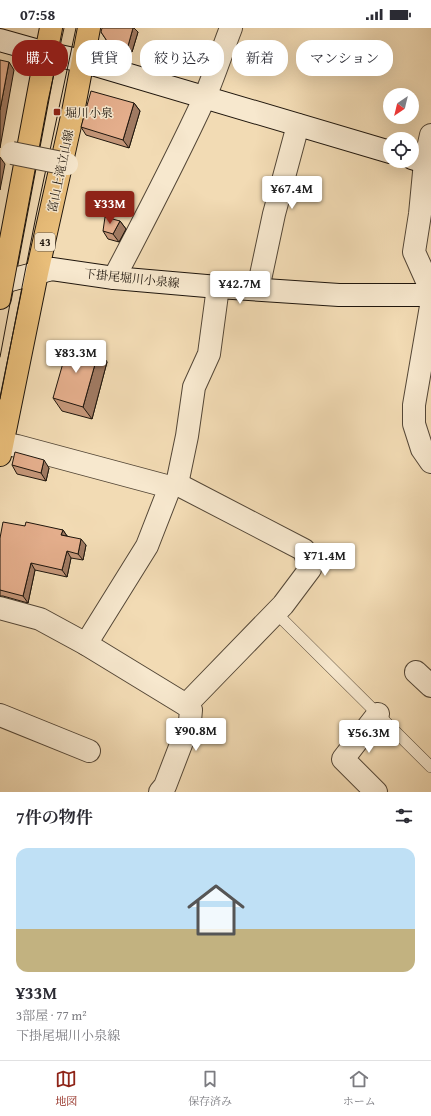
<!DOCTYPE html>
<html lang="ja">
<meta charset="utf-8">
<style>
body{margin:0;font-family:"Gentium Book Plus","Noto Serif JP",serif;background:#f2f2f3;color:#2b2b33;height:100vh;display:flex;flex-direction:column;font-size:15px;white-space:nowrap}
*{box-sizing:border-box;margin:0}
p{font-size:13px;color:#7c7c81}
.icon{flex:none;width:22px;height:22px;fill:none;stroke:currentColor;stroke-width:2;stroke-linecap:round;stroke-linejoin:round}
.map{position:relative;height:764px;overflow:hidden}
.panel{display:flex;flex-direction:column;background:#fff;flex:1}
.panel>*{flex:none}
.banner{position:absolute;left:12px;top:12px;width:407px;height:36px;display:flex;gap:8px}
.needle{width:26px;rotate:215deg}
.controls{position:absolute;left:383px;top:60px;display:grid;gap:8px}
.controls a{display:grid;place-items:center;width:36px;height:36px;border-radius:50%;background:#fff;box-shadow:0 4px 16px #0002;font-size:20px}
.price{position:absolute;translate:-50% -34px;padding:0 9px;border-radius:4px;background:#fff;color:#222;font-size:13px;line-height:26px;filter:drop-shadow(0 1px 2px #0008)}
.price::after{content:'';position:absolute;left:50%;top:24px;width:12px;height:9px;margin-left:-6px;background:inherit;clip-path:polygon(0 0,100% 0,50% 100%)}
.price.active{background:#8f2418;color:#fff}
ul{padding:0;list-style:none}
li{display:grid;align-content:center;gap:8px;height:212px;padding:0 16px}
li span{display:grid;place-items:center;height:124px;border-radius:12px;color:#555}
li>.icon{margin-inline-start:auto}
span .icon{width:72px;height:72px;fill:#fffc;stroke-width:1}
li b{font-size:17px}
h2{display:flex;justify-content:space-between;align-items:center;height:48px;padding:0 16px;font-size:17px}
.pill{padding:0 14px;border-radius:16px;background:#fff;box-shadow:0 4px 16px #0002;font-size:14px;line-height:36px}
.pill.active{background:#8f2418;color:#fff}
.status{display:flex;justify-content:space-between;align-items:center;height:28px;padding:0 20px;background:#fff;direction:ltr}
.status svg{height:11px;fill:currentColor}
.tab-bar{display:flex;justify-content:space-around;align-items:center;height:56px;border-top:1px solid #e1e1e2;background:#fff;font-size:11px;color:#7c7c81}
.tab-bar a{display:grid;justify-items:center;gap:2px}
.tab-bar .active{color:#8f2418}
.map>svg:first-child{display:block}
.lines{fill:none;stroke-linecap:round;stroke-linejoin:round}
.lane-casing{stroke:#544737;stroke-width:12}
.street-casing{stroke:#544737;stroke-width:24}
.secondary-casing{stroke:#1f160d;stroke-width:24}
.primary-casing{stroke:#1f160d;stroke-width:24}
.lane{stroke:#f7e8ce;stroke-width:11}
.street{stroke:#f7e8ce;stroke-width:22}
.secondary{stroke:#f7e8ce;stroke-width:22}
.primary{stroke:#e9be7a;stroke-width:22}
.tram{stroke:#1f160d;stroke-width:1}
.street-bridge-casing{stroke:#544737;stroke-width:24;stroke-linecap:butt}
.street-bridge{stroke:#f7e8ce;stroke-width:22}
.wall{fill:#c49678;stroke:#1f160d}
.shaded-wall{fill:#a07a62;stroke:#1f160d}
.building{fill:#e4ae8c;stroke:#1f160d}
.poi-dot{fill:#8f2418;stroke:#f7e8ce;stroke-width:1.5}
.labels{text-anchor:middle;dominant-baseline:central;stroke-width:3;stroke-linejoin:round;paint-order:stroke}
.shield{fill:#f7e8ce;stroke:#605547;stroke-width:1}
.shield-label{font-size:11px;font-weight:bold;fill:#1f160d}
.poi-label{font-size:12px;fill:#1f160d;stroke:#f7e8ce;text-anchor:start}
.street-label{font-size:12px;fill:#1f160d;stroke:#f7e8ce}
</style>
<div class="status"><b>07:58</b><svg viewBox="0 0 49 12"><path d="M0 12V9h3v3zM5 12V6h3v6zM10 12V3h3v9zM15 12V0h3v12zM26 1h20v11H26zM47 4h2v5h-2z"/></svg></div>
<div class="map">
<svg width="431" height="764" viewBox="0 0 431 764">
<rect width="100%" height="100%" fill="#f2dbb4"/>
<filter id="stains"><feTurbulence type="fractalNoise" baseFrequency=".005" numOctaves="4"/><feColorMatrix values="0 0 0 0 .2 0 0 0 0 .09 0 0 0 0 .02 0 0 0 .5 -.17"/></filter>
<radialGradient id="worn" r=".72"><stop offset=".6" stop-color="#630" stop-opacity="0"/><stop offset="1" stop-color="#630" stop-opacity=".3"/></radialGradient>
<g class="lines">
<!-- lane casing -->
<g class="lane-casing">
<polyline id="lane" points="276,585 431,739"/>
</g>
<!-- street casing -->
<g class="street-casing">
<g id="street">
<polyline points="431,107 425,134 420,186 414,224 431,262"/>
<path d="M114 250C145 191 176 132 204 71 214 48 222 23 231 0"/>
<polyline points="258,261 274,186 298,97"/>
<polyline points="431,278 414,377 414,396 422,421 431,434"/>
<polyline points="2,415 17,418 170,459 177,456 304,522 310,541 283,577 186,677"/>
<polyline points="177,456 187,408 194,359 209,326 218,259"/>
<polyline points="0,580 40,591 86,616 186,677 191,682 190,693 165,758 160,764"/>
<polyline points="86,616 147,518 170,459"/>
<polyline points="416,644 431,658"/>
<polyline points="0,687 89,723"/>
<polyline points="376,764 343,731 378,686"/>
</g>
</g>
<!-- secondary casing -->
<g class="secondary-casing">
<g id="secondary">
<polyline points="0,12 46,25 82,33 390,124"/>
<polyline points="412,130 431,136"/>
<polyline points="3,254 52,241 114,250 218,259 339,267 431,267"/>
</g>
</g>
<!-- primary casing -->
<g class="primary-casing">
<g id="primary">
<polyline points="0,270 46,25 51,0"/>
<polyline points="0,427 37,245 73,84 89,0"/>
</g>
</g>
<!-- lane -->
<use href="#lane" class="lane"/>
<!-- street -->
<use href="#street" class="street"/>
<!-- secondary -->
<use href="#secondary" class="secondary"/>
<!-- primary -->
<use href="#primary" class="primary"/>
<!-- tram -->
<g class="tram">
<polyline points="0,329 48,73 64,0"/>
<polyline points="0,371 36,188 76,0"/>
</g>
<!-- street-bridge casing -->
<g class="street-bridge-casing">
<polyline id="street-bridge" points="12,125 67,136"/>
</g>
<!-- street-bridge -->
<use href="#street-bridge" class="street-bridge"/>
</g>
<!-- wall -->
<g class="wall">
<polygon points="101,4 138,4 132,24 111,19"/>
<polygon points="134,75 140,83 129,120 86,107 81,99"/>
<polygon points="120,193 126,201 119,214 108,211 103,203"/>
<polygon points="99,322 107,334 92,391 62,383 53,370"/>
<polygon points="12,437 49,440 46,453 17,446"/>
<polygon points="25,498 63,502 67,508 86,517 83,532 71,530 67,549 35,542 28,575 3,568 0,568 0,510"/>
</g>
<!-- shaded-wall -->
<g class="shaded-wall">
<polygon points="133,0 134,0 138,4 132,24 128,18"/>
<polygon points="9,34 14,42 0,120 0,82"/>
<polygon points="134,75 140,83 129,120 123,112"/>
<polygon points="0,129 5,136 0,162"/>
<polygon points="120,193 126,201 119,214 113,206"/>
<polygon points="99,322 107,334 92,391 83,379"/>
<polygon points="44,432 49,440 46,453 41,445"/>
<polygon points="63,502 67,508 61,507"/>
<polygon points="81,511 86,517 83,532 78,526"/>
<polygon points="67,523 71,530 67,549 62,542"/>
<polygon points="31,535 35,542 28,575 23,568"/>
</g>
<!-- building -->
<g class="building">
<polygon points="102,0 133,0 128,18 107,13 101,4"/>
<polygon points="0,32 9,34 0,82"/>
<polygon points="91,63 134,75 123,112 81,99"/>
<polygon points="105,189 120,193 113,206 103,203"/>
<polygon points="69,314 99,322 83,379 53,370"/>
<polygon points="15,424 44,432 41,445 12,437"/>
<polygon points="3,494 25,498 26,494 63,502 61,507 81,511 78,526 67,523 62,542 31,535 23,568 0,562 0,510"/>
</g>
<!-- markers -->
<rect class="poi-dot" x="53" y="80" width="8" height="8" rx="2"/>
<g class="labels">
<!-- shield labels -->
<rect class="shield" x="35" y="205" width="20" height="18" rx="3"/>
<g class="shield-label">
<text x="45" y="214">43</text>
</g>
<!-- poi labels -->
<g class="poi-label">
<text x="65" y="84">堀川小泉</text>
</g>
<!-- street labels -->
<g class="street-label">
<text transform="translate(60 143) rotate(-78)">富山上滝立山線</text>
<text transform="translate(132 250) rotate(6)">下掛尾堀川小泉線</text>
</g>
</g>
<rect width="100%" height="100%" filter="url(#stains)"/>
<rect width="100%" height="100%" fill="url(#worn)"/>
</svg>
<div class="controls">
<a><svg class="needle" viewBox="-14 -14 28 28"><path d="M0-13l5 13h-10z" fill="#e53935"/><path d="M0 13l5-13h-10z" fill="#7c7c81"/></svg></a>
<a><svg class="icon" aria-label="locate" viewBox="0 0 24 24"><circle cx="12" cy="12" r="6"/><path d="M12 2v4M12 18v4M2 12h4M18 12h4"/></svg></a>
</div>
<b class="price" style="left:292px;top:182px">¥67.4M</b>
<b class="price active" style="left:110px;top:197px">¥33M</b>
<b class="price" style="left:240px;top:277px">¥42.7M</b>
<b class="price" style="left:76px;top:346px">¥83.3M</b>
<b class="price" style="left:325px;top:549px">¥71.4M</b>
<b class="price" style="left:196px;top:724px">¥90.8M</b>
<b class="price" style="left:369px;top:726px">¥56.3M</b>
<div class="banner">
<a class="pill active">購入</a>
<a class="pill">賃貸</a>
<a class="pill">絞り込み</a>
<a class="pill">新着</a>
<a class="pill">マンション</a>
</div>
</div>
<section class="panel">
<h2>7件の物件<svg class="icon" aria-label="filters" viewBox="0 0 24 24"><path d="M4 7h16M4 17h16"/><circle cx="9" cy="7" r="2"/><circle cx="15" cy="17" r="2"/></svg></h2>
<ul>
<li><span style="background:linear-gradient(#bfe0f5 65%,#c2b280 0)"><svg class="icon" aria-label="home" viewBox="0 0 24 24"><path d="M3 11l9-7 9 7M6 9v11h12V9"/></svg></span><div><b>¥33M</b><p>3部屋 · 77 m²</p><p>下掛尾堀川小泉線</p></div></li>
</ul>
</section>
<nav class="tab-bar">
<a class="active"><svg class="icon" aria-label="map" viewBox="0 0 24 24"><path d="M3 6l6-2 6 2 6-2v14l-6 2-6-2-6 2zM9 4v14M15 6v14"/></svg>地図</a>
<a><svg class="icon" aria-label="saved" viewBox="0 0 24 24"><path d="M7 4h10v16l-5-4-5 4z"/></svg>保存済み</a>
<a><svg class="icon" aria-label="home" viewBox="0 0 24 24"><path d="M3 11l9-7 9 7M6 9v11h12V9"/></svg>ホーム</a>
</nav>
